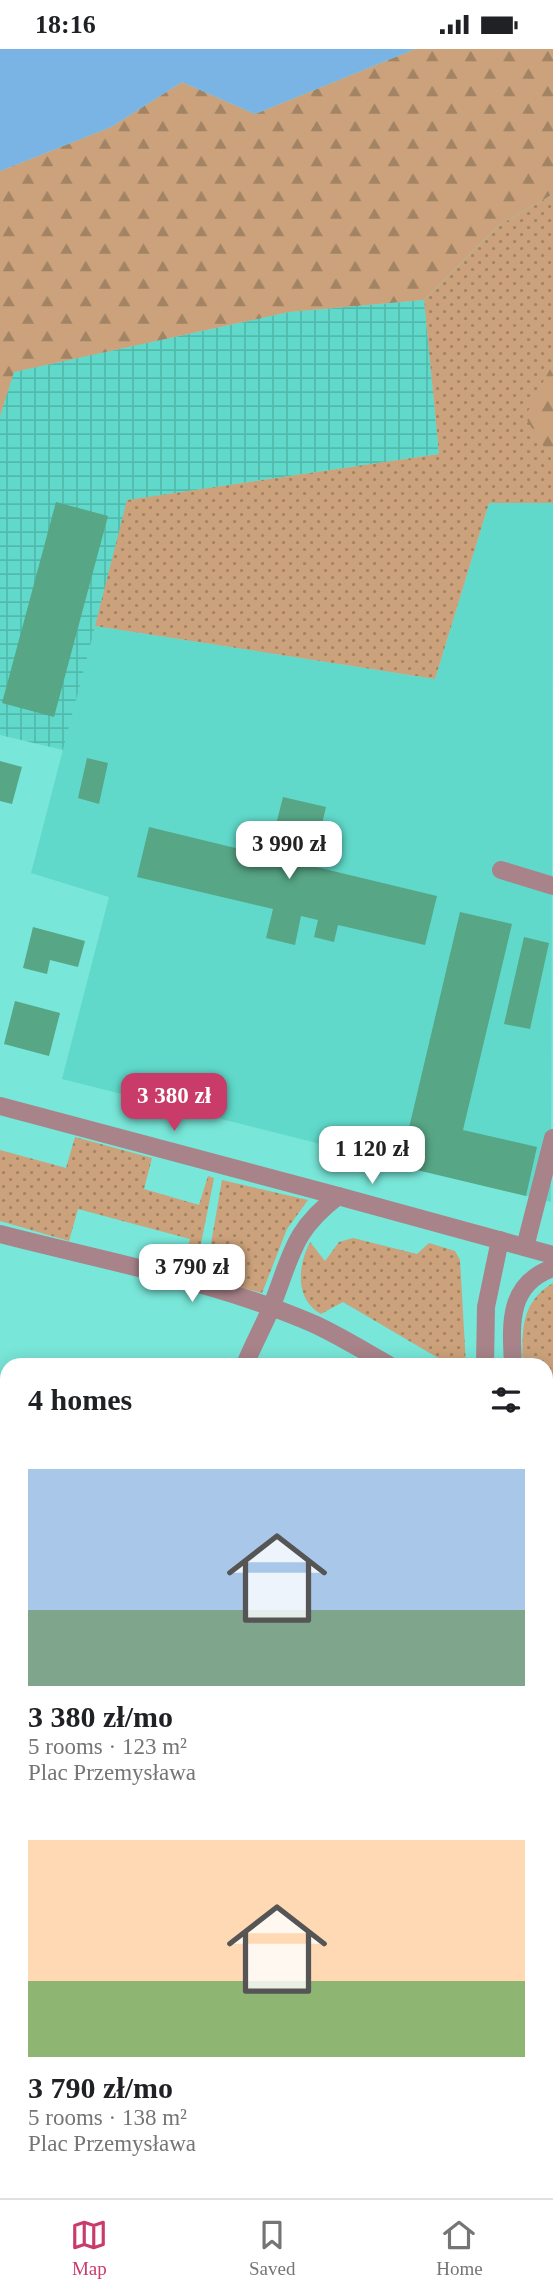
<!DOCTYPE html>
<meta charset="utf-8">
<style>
body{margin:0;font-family:Georgia,serif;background:#f6f6f6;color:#202124;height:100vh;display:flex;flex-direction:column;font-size:26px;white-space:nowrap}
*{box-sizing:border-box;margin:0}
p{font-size:23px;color:#757577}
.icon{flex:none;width:38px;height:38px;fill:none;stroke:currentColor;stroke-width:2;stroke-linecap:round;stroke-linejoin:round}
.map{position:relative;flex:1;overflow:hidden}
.details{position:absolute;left:0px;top:1309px;width:553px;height:840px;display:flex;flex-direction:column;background:#fff;border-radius:21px 21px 0 0;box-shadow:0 4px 18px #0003}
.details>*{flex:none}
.price{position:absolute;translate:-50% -60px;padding:0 16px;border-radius:14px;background:#fff;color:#222;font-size:23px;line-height:46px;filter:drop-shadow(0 2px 4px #0008)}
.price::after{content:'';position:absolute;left:50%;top:42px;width:21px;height:16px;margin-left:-10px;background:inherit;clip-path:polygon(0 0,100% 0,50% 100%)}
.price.active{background:#c93c6a;color:#fff}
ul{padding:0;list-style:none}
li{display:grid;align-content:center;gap:14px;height:371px;padding:0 28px}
li span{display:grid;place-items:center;height:217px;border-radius:0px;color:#555}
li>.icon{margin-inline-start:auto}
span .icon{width:126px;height:126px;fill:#fffc;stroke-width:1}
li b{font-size:30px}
h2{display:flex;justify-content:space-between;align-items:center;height:84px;padding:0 28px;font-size:30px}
.status{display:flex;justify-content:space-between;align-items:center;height:49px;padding:0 35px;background:#fff;direction:ltr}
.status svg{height:19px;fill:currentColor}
.dock{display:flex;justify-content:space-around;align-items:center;height:98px;border-top:2px solid #e0e0e0;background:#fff;font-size:19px;color:#757577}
.dock a{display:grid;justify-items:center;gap:4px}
.dock .active{color:#c93c6a}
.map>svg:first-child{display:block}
.built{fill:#60d9ca}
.industrial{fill:url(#industrial-grid)}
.grass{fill:url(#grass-dots)}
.forest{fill:url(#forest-firs)}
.park{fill:url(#park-tufts)}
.water{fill:#7ab4e5}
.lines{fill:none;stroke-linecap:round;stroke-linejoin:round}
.stream{stroke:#7ab4e5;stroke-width:10}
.building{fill:#57a686}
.minor{stroke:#a8838a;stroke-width:18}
.major{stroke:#814252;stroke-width:18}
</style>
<div class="status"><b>18:16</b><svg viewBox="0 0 49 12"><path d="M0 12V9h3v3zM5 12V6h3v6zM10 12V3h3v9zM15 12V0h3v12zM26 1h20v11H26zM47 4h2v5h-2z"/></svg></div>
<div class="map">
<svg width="553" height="2149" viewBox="0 0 553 2149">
<defs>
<pattern id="industrial-grid" width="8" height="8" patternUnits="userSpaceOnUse" patternTransform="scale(1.75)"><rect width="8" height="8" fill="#60d9ca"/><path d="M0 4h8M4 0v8" fill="none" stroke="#52baad"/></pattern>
<pattern id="grass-dots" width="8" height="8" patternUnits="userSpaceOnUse" patternTransform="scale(1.75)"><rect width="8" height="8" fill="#cba27b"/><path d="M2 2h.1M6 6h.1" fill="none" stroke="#a28364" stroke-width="1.8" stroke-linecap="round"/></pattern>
<pattern id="forest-firs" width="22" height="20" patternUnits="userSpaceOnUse" patternTransform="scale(1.75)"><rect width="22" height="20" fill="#cba27b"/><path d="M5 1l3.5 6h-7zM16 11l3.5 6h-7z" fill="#a28364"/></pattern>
<pattern id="park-tufts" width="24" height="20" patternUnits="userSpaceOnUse" patternTransform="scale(1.75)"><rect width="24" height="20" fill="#cba27b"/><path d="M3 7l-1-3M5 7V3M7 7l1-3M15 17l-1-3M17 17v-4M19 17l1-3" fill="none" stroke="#a28364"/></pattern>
</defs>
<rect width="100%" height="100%" fill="#78e6d8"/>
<!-- built -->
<polygon class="built" points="489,454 553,454 551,1153 62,1030 109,848 31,824 95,577 435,630"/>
<!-- industrial -->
<polygon class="industrial" points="424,251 439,405 128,451 63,701 0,686 0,367 13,323 289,263"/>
<!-- grass -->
<g class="grass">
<polygon points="553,145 553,314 526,368 553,412 553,454 489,454 435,630 95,577 127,451 439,405 424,251 498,177"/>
<polygon points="75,1088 152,1109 144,1140 199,1156 208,1127 214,1129 195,1225 182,1222 190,1190 78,1160 69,1192 0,1172 0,1101 66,1119"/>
<polygon points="222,1131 308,1151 287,1180 262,1244 205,1229"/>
<path d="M353 1189 417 1205 429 1194 455 1202 460 1211 466 1316H450L343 1253 321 1265C294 1249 298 1217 310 1193L325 1212 339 1193Z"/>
<path d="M553 1234V1401L546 1395V1316H523C522 1282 520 1254 553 1234Z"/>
</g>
<!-- forest -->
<g class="forest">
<polygon points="415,0 553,0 553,145 498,177 424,251 289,263 14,323 0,367 0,122 111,78 182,33 255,65"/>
<polygon points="553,314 553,412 525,368"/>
</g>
<!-- park -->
<g class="park">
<polygon points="546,1469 553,1477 553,1697 546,1701"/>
<polygon points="546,1801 553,1817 553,2149 0,2149 0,2087 7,2085 7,2142 546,2142"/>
</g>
<!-- water -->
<polygon class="water" points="0,0 415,0 255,65 182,33 111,78 0,122"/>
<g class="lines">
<!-- stream -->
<g class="stream">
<polyline points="546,2094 553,2098"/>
<polyline points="227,2149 245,2142"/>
</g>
</g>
<!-- building -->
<g class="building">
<polygon points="56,453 108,467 54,668 2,654"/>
<polygon points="87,709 108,714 99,755 78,749"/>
<polygon points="0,712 22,718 12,755 0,752"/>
<polygon points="283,748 326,758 312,817 437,847 425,896 338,876 334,893 314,888 318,871 301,867 295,896 266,889 273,860 137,828 149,778 268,807"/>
<polygon points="460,863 512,875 463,1081 537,1098 526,1147 400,1117"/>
<polygon points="33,878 85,892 78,918 50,911 47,925 23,919"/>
<polygon points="524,888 549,894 530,980 504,975"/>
<polygon points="15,952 60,964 49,1007 4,995"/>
</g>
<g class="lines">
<!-- minor -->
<g class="minor">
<polyline points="501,821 553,837"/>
<polyline points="0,1057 338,1147"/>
<path d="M0 1185C104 1212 215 1232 314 1275 340 1287 364 1302 389 1316"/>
<polyline points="525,1198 553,1089"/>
<path d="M245 1316C253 1295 264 1277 272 1256 292 1206 292 1182 338 1147L553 1206"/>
<polyline points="485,1316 486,1258 500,1191"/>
<path d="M513 1316C511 1276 507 1235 553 1219"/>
<polyline points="546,1443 553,1449"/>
<polyline points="0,1638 7,1639"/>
<polyline points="0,1688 7,1686"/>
<polyline points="546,1766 553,1783"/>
</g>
<!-- major -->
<g class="major">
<polyline points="546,1753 553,1749"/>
<polyline points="0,2039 7,2036"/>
</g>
</g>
</svg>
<b class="price" style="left:289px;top:832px">3 990 zł</b>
<b class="price active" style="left:174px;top:1084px">3 380 zł</b>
<b class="price" style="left:372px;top:1137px">1 120 zł</b>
<b class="price" style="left:192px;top:1255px">3 790 zł</b>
<section class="details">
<h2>4 homes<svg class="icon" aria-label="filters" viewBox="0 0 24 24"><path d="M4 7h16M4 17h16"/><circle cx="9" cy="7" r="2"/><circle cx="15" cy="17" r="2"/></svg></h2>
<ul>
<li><span style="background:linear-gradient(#a9c7e8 65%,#7fa58c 0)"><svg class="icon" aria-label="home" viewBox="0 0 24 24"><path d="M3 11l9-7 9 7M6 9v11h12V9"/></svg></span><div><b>3 380 zł/mo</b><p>5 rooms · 123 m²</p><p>Plac Przemysława</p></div></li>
<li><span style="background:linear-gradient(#ffd9b3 65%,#8fb573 0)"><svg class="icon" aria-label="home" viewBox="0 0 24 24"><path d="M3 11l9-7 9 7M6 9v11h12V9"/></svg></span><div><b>3 790 zł/mo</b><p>5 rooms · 138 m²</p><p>Plac Przemysława</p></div></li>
</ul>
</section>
</div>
<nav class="dock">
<a class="active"><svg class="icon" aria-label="map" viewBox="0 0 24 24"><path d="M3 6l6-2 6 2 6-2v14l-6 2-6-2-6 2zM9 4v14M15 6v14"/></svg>Map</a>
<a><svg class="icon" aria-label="saved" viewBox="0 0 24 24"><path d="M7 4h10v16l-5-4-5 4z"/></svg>Saved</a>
<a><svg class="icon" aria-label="home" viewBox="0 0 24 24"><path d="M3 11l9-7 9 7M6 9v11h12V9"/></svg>Home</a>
</nav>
